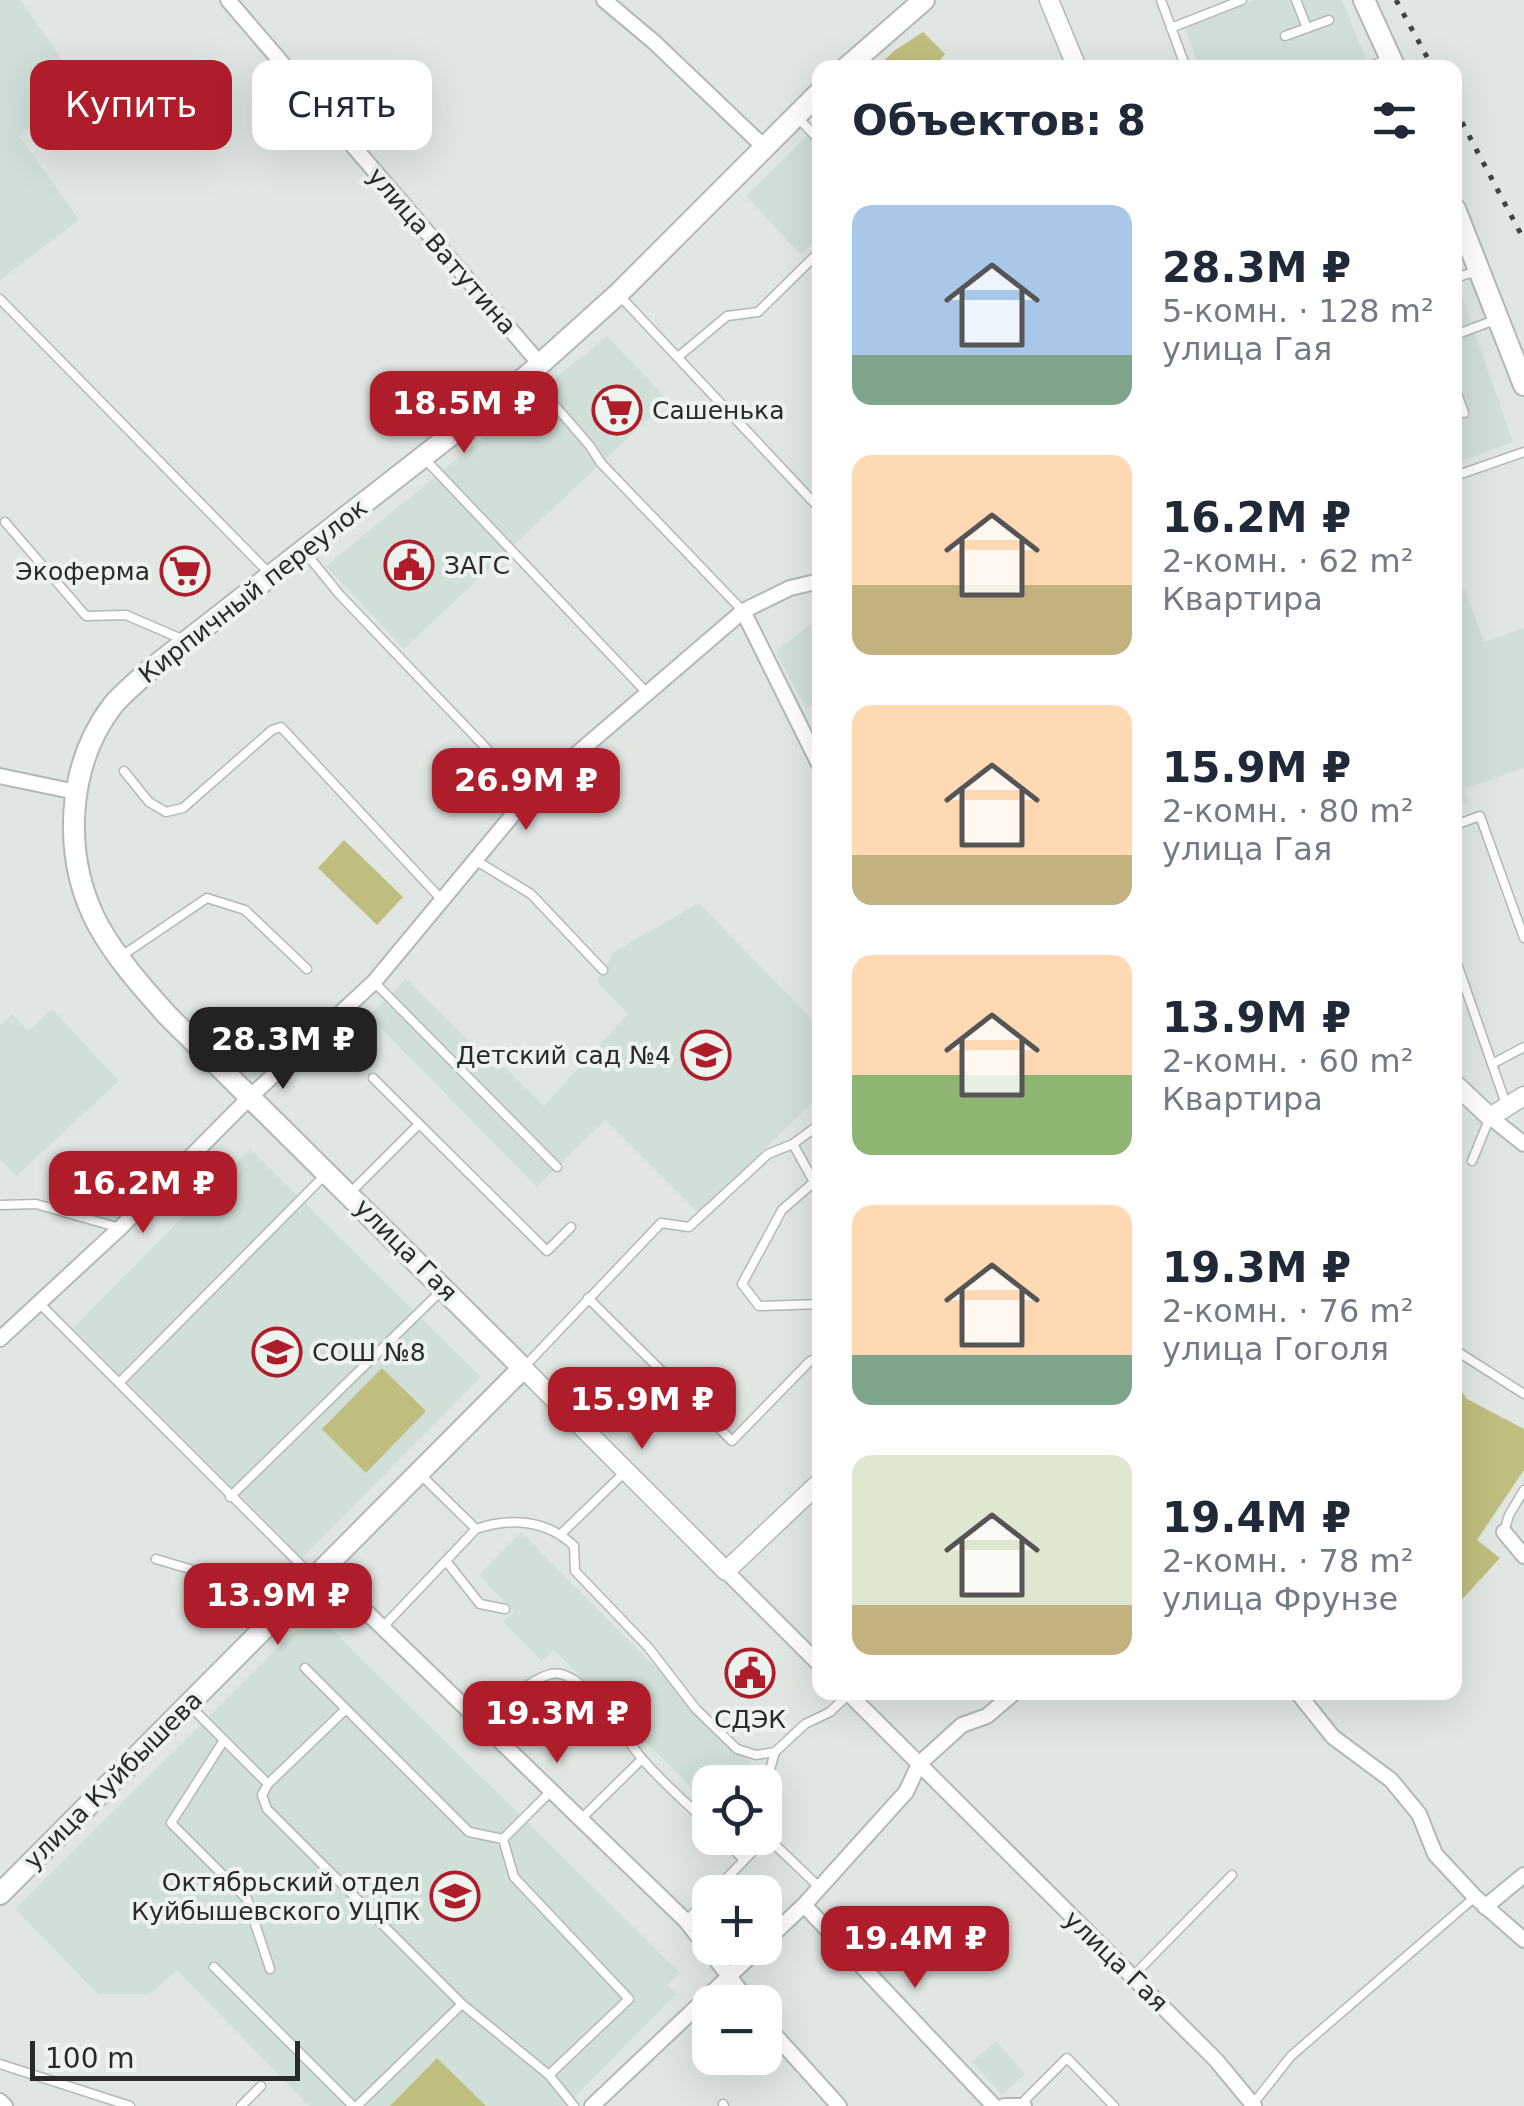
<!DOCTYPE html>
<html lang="ru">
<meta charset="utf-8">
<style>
body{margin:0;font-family:"DejaVu Sans",sans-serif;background:#f6f6f7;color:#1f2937;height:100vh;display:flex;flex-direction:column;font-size:38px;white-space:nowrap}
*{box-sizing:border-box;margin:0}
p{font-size:32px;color:#747a83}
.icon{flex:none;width:55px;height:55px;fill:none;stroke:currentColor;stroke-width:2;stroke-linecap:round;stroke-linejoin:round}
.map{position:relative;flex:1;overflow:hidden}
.sheet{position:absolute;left:812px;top:60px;width:650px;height:1640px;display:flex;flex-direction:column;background:#fff;border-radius:20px;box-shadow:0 10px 40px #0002}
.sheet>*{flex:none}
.hud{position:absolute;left:30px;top:60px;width:632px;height:90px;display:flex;gap:20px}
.tools{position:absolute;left:692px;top:1765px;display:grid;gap:20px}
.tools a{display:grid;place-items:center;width:90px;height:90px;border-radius:20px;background:#fff;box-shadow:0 10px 40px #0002;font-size:50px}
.scale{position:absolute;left:30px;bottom:25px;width:270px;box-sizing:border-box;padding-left:10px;border:5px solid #282b2a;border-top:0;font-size:28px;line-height:35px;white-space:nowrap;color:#282b2a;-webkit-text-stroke:8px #edf4f0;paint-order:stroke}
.price{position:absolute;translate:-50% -85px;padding:0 22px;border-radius:20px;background:#af1c2a;color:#fff;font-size:32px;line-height:65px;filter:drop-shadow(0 2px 5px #0008)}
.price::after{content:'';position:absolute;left:50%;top:60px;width:30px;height:22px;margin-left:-15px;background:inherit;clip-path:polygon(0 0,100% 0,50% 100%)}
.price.selected{background:#222;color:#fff}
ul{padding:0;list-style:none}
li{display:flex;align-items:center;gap:30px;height:250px;padding:0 40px}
li span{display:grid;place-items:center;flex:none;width:280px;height:200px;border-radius:20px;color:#555}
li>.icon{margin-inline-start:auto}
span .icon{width:120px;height:120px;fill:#fffc;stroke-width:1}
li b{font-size:42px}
h2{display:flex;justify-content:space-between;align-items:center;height:120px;padding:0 40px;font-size:42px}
.tag{padding:0 35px;border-radius:20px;background:#fff;box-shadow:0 10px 40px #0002;font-size:35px;line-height:90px}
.tag.selected{background:#af1c2a;color:#fff}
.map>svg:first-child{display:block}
.built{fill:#d0dfd7}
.green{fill:#c0be7e}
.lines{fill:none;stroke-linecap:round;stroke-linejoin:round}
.service-casing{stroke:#b2b9b5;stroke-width:11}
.minor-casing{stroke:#b2b9b5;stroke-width:18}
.tertiary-casing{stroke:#b2b9b5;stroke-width:21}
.secondary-casing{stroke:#b2b9b5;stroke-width:24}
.service{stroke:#fff;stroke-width:8}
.minor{stroke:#fff;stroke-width:14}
.tertiary{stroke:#fff;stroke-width:18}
.secondary{stroke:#fff;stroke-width:20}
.rail{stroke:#404442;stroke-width:5;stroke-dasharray:5 10;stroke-linecap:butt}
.labels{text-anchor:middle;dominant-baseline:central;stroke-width:8;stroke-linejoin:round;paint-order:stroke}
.street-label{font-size:25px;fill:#282b2a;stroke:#edf4f0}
.poi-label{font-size:25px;fill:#282b2a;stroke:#edf4f0;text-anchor:start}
</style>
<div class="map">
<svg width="1524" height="2106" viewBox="0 0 1524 2106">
<rect width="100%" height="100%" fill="#e0e7e3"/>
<!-- built -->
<g class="built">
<polygon points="0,0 21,0 80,87 19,136 79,220 0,280"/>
<polygon points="1255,0 1342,0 1369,67 1199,67 1185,28"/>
<polygon points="820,123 820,237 801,255 746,196"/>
<polygon points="1455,277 1513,442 1455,463"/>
<polygon points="607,336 668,400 404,649 326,566"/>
<polygon points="1464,588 1484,642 1524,628 1524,768 1464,789 1467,802 1455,806 1455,591"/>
<polygon points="820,617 820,703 806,708 776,652"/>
<polygon points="699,903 820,1028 820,1095 698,1213 605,1120 537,1187 369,1016 406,979 498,1070 503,1066 544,1106 628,1014 597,981 614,952"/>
<polygon points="52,1009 119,1081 16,1176 0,1159 0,1025 12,1014 28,1031"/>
<polygon points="250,1149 481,1377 302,1558 73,1328"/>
<polygon points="521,1532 751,1763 732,1782 710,1782 709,1805 554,1650 542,1661 503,1622 514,1611 479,1575"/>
<polygon points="314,1612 680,1973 667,1985 676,1994 566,2106 309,2106 177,1970 150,1994 98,1994 15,1909"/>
<polygon points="996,2041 1025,2074 1002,2095 972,2062"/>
</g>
<!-- green -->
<g class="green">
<polygon points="923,32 945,54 934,67 910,67 902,62 897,67 877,67 894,51"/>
<polygon points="344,840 403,897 377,925 318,868"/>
<polygon points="382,1368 426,1411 366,1473 322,1429"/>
<polygon points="1455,1382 1467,1399 1524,1429 1524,1470 1477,1540 1500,1558 1455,1607"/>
<polygon points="437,2058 486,2106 390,2106"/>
</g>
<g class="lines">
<!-- service casing -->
<g class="service-casing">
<g id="service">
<polyline points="1161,0 1186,68"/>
<polyline points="1296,0 1307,28"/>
<polyline points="1171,28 1242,0"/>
<polyline points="1285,36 1329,20"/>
<polyline points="1366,68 1386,60"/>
<polyline points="799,119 820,141"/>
<polyline points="1455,278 1477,271"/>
<polyline points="618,294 820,509"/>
<polyline points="0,299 269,573"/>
<polyline points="1455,335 1495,320"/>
<polyline points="678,357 727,316 758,312 820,251"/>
<polyline points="531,378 590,446 601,463 743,611"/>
<polyline points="1455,388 1464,413"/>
<polyline points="423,457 647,693"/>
<polyline points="1455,476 1524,452"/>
<polyline points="5,522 86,616 126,615 184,640"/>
<polyline points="305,552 339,594 530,794"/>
<polyline points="124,771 149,802 166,812 183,808 272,730 281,727 442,900"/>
<polyline points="1455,825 1480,816 1524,938"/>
<polyline points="475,860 531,894 603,970"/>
<polyline points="120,957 207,898 245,910 307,969"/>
<polyline points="1455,958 1507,1107"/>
<polyline points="374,982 557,1167"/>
<polyline points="1492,1064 1524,1047"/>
<polyline points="373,1078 547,1251 571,1227"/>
<polyline points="793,1144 814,1182"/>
<polyline points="1472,1161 1490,1117"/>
<polyline points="820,1183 814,1182 782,1210 742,1284 759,1306 820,1304"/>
<polyline points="350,1193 419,1124"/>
<polyline points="0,1205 36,1204 120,1228"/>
<polyline points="588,1298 732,1441 809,1362 820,1356"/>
<polyline points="40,1304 313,1577"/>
<polyline points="1455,1350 1524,1394"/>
<polyline points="526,1365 661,1223 689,1227 768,1154 793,1144 820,1124"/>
<polyline points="119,1383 325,1175"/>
<polyline points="421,1475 476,1529"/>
<polyline points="230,1497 441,1291"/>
<polyline points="1504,1532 1509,1515 1524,1490"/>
<polyline points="561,1534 626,1471"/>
<polyline points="156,1559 287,1598"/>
<polyline points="446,1561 480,1604 505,1609"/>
<path d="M382 1628 476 1529C511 1517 547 1520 574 1546L575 1571 648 1647 696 1709 737 1749 756 1755 775 1752 805 1724 830 1712 851 1692"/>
<polyline points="305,1668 346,1709"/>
<polyline points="190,1706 268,1784"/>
<path d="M483 1725C502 1709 526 1680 551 1674 584 1667 625 1740 644 1761 664 1784 688 1804 710 1826"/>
<polyline points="224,1740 171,1823 247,1899 270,1969"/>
<polyline points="765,1787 775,1752"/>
<polyline points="551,1791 503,1839 514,1877 629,1999 549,2075 574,2106"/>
<polyline points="581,1819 642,1759"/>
<polyline points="765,1831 767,1837 820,1888"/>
<polyline points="722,1838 744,1860"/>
<polyline points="503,1839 469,1832 346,1709 268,1784 262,1795 267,1809 462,2004 549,2075"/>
<polyline points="713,1892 767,1837"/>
<polyline points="686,1921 710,1896"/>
<polyline points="214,1967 353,2106"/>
<polyline points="1132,1977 1232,1875"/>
<polyline points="0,2064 130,2106"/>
<polyline points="723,2104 724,2106"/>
<polyline points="1021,2104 1067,2058 1114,2106"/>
<polyline points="1253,2104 1291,2056 1475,1897"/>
<polyline points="241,2106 261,2086"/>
<polyline points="357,2106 462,2004"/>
</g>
</g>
<!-- minor casing -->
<g class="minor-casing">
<g id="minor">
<polyline points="228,0 540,364"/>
<polyline points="604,0 654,42 763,146"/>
<polyline points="743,611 820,766"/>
<polyline points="0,776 76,792"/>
<polyline points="1490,1117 1524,1144"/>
<polyline points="0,1339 120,1228 251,1096 374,982 530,794 743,611 790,588 820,581"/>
<polyline points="1504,1532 1524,1556"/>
<polyline points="322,1569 686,1921 749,2002"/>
<polyline points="726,1571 820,1665"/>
<polyline points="847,1692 1216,2060 1254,2106"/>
<polyline points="1297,1692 1333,1737 1391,1780 1419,1814 1435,1854 1475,1897 1524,1940"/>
<polyline points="804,1905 994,2106"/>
<polyline points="1485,1907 1524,1875"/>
<polyline points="765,1942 804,1905 906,1792 919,1764 962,1725 987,1716 1015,1692"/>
<polyline points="765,2024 839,2106"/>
<polyline points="0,2101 5,2106"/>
<polyline points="592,2106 759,1948"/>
<polyline points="1004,2106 1024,2106"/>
</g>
</g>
<!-- tertiary casing -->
<g class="tertiary-casing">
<g id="tertiary">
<polyline points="1049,0 1077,68"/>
<polyline points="1455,1084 1490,1117 1524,1096"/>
<polyline points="523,1368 726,1571 820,1482"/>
</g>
</g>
<!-- secondary casing -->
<g class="secondary-casing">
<g id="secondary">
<polyline points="1364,0 1395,68"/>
<polyline points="846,68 924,0"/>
<polyline points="1455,209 1524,385"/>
<path d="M0 1894 523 1368 168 1016C142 987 117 959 98 925 62 857 66 766 113 705 122 694 135 684 146 673L528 375 618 294 820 92"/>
</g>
</g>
<!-- service -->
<use href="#service" class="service"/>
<!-- minor -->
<use href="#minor" class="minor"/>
<!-- tertiary -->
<use href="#tertiary" class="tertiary"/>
<!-- secondary -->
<use href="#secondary" class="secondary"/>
<!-- rail -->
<g class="rail">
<polyline points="1396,0 1433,68"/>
<polyline points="1455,109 1524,240"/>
</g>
</g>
<!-- icons -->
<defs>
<g id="supermarket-ring" transform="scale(2.5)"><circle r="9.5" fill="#edf4f0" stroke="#af1c2a" stroke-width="1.5"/><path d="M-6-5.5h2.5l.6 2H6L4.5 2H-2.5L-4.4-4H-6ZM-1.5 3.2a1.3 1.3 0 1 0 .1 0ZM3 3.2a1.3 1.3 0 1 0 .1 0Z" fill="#af1c2a"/></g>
<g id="civic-ring" transform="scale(2.5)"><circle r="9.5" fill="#edf4f0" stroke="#af1c2a" stroke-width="1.5"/><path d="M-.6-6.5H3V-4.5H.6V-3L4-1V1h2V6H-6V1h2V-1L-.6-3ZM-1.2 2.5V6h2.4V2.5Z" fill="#af1c2a"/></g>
<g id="school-ring" transform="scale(2.5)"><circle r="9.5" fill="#edf4f0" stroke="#af1c2a" stroke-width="1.5"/><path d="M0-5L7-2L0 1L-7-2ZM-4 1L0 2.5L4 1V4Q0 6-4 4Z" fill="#af1c2a"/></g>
<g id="university-ring" transform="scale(2.5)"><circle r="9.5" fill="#edf4f0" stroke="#af1c2a" stroke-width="1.5"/><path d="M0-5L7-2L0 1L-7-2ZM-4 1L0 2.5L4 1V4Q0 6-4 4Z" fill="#af1c2a"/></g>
</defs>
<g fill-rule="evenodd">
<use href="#supermarket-ring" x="617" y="410"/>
<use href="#civic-ring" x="409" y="565"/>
<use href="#supermarket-ring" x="185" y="571"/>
<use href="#school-ring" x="706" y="1055"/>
<use href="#school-ring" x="277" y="1352"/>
<use href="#civic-ring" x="750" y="1673"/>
<use href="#university-ring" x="455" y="1896"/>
</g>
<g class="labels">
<!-- street labels -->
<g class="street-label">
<text transform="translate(442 251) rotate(49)">улица Ватутина</text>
<text transform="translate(253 591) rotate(-38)">Кирпичный переулок</text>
<text transform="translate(406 1250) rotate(45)">улица Гая</text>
<text transform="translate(113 1780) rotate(-45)">улица Куйбышева</text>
<text transform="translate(1116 1961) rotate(44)">улица Гая</text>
</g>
<!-- poi labels -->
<g class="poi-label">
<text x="652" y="410">Сашенька</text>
<text x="444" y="565">ЗАГС</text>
<text x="150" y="571" text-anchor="end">Экоферма</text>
<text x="671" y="1055" text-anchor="end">Детский сад №4</text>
<text x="312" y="1352">СОШ №8</text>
<text x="750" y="1719" text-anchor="middle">СДЭК</text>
<text x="420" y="1882" text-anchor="end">Октябрьский отдел<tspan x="420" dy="29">Куйбышевского УЦПК</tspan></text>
</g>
</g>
</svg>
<div class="tools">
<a><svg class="icon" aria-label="locate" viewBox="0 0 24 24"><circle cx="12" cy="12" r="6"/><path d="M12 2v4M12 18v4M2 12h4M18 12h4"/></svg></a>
<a>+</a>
<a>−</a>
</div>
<div class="scale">100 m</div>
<b class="price" style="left:464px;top:456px">18.5M ₽</b>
<b class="price" style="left:526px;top:833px">26.9M ₽</b>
<b class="price selected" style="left:283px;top:1092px">28.3M ₽</b>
<b class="price" style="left:143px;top:1236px">16.2M ₽</b>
<b class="price" style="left:642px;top:1452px">15.9M ₽</b>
<b class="price" style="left:278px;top:1648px">13.9M ₽</b>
<b class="price" style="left:557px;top:1766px">19.3M ₽</b>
<b class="price" style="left:915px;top:1991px">19.4M ₽</b>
<div class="hud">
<a class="tag selected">Купить</a>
<a class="tag">Снять</a>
</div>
<section class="sheet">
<h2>Объектов: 8<svg class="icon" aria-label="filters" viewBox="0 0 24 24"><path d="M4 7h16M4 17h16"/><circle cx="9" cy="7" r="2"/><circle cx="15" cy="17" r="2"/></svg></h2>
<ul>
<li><span style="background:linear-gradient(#a9c7e8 75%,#7fa58c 0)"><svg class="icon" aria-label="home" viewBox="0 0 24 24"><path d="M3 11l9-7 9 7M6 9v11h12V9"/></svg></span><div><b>28.3M ₽</b><p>5-комн. · 128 m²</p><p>улица Гая</p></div></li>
<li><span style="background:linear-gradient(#ffd9b3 65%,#c2b280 0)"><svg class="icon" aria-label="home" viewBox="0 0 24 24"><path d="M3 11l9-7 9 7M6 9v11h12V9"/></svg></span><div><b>16.2M ₽</b><p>2-комн. · 62 m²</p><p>Квартира</p></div></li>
<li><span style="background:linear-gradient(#ffd9b3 75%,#c2b280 0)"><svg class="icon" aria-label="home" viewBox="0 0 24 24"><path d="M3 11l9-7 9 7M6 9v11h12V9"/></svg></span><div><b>15.9M ₽</b><p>2-комн. · 80 m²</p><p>улица Гая</p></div></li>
<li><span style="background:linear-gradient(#ffd9b3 60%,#8fb573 0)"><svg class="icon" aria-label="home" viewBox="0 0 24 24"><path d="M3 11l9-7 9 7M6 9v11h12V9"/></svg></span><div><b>13.9M ₽</b><p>2-комн. · 60 m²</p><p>Квартира</p></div></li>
<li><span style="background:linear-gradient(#ffd9b3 75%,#7fa58c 0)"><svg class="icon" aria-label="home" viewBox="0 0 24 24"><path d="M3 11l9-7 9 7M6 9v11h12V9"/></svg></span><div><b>19.3M ₽</b><p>2-комн. · 76 m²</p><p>улица Гоголя</p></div></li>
<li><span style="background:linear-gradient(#dfe7d0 75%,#c2b280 0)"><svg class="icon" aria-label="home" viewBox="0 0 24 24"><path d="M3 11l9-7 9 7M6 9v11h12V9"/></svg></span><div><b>19.4M ₽</b><p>2-комн. · 78 m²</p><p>улица Фрунзе</p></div></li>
</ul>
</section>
</div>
